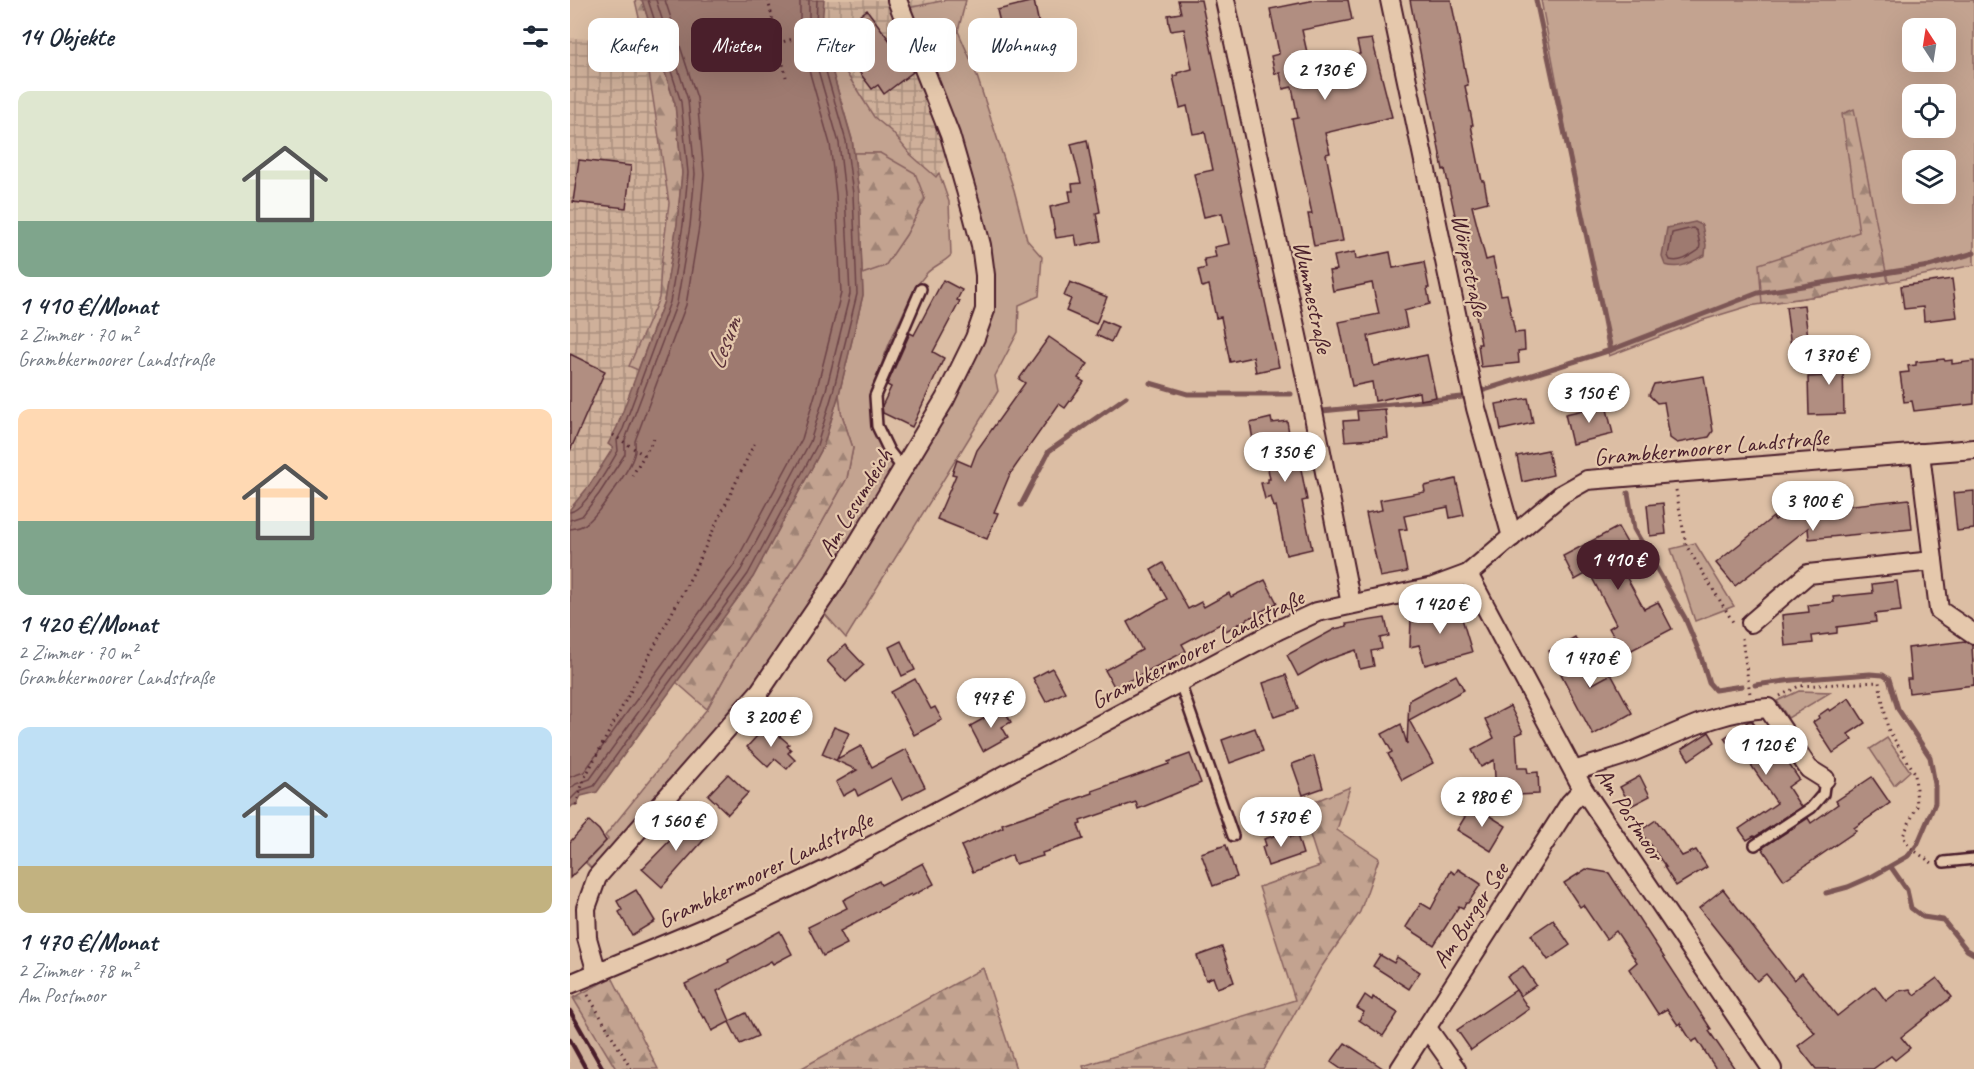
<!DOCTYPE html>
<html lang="de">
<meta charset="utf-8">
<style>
body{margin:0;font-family:Caveat,sans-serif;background:#f2f2f3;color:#1f2937;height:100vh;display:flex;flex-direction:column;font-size:22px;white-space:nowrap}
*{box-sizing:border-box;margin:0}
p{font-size:20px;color:#747a83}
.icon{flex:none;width:33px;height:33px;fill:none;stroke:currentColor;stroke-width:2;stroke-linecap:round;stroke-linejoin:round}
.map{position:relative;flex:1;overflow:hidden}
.side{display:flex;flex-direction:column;background:#fff;width:570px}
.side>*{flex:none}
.hud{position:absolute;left:18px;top:18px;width:570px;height:54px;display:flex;gap:12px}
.needle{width:39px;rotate:348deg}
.controls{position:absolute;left:1332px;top:18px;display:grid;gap:12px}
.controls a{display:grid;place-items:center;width:54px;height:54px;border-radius:12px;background:#fff;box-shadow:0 6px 24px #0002;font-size:30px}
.price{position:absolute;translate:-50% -51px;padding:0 14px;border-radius:21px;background:#fff;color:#222;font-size:20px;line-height:39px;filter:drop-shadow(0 2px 3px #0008)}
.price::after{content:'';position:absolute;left:50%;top:36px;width:18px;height:14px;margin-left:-9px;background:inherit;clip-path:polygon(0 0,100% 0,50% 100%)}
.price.current{background:#4a1f2b;color:#fff}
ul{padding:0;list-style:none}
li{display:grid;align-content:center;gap:12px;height:318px;padding:0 18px}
li span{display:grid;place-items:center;height:186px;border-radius:12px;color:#555}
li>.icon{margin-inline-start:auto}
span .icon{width:108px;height:108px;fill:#fffc;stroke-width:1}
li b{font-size:26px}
h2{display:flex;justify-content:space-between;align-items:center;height:72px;padding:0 18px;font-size:26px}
.chip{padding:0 21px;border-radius:12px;background:#fff;box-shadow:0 6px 24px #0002;font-size:21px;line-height:54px}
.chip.current{background:#4a1f2b;color:#fff}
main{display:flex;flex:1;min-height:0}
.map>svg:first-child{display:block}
.built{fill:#cfb09a}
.industrial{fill:url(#industrial-grid)}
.green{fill:#c3a390;stroke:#86615e;stroke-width:1.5;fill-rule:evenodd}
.forest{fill:url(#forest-firs);stroke:#86615e;stroke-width:1.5}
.water{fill:#9e7a70;stroke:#7c5654;stroke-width:1.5}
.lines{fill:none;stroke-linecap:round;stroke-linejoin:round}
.shore{stroke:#6c4347;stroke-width:1.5}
.stream{stroke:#7c5654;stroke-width:5}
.building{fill:#b18e81;stroke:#4a1f2b;stroke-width:1.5}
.lane-casing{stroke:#4a1f2b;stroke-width:14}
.street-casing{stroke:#4a1f2b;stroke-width:22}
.path{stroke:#4a1f2b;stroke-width:3;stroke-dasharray:1.5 4.5;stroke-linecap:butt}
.lane{stroke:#e5c8ac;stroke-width:9}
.street{stroke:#e5c8ac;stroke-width:18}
.rail{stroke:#4a1f2b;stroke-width:4.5}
.labels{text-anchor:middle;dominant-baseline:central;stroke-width:4.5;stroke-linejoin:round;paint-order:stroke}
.street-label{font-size:24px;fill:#4a1f2b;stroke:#e5c8ac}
.water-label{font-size:26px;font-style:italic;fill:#5b3139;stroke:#e5c8ac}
</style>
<main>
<section class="side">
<h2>14 Objekte<svg class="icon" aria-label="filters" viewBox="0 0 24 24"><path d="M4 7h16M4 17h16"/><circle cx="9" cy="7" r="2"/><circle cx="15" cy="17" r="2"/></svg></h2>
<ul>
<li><span style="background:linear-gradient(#dfe7d0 70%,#7fa58c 0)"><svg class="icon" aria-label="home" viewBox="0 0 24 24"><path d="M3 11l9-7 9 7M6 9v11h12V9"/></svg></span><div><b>1 410 €/Monat</b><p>2 Zimmer · 70 m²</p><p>Grambkermoorer Landstraße</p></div></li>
<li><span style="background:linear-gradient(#ffd9b3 60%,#7fa58c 0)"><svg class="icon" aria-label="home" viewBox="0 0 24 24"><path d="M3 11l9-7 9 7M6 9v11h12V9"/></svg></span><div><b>1 420 €/Monat</b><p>2 Zimmer · 70 m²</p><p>Grambkermoorer Landstraße</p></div></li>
<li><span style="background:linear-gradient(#bfe0f5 75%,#c2b280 0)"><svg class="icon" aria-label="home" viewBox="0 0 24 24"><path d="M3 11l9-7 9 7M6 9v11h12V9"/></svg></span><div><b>1 470 €/Monat</b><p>2 Zimmer · 78 m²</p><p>Am Postmoor</p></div></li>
</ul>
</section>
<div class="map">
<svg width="1404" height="1069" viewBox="0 0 1404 1069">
<defs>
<pattern id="industrial-grid" width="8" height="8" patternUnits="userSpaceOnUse" patternTransform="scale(1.5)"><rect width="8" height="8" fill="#cfb09a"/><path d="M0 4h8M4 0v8" fill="none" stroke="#aa8f7e"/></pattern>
<pattern id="forest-firs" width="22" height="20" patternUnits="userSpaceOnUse" patternTransform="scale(1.5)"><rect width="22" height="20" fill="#c3a390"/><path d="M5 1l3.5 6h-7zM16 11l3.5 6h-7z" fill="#a08476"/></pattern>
</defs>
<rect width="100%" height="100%" fill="#dcbea4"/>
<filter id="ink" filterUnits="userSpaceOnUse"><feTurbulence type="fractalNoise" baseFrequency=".0167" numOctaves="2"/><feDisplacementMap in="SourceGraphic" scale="12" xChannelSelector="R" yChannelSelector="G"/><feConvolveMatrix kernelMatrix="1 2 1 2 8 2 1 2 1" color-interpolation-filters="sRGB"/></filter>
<g filter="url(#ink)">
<!-- built -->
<polygon class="built" points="0,992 3,998 46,1069 0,1069"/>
<!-- industrial -->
<g class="industrial">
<polygon points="254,0 376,0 325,11 356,89 377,154 367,177 340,154 322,132 304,118 267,58 269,38 254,36 252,25"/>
<polygon points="0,38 74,40 99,203 91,267 89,298 60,365 68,370 47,427 38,444 44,447 19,486 0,509"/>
</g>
<!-- green -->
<g class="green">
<path d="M376 0H396L388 31 405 70 444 190 457 240 472 257 469 296 449 305 448 332 425 376 428 391 276 638 254 613 243 604 190 679 24 871 16 863 38 839 35 836 137 709 171 648 240 544 277 478 283 448 271 412 269 394 293 295 292 274 315 265 336 235 355 199 310 153H284L282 139 257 53 254 36 269 37 267 58 304 117 322 132 340 154 366 177 369 173 379 202 381 255C374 263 363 266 356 274 344 287 338 303 331 318 303 374 285 429 334 479L421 310 338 8Z"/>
<path d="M971 0H1404V265L1254 295 1179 306 1133 320 1039 356ZM1342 28H1376V62H1342ZM1342 94H1376V128H1342ZM1342 160H1376V194H1342Z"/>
<polygon points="1125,543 1164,606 1125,621 1101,549"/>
<polygon points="1229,691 1261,692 1218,718 1207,701"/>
<polygon points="1317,738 1340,771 1324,785 1300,749"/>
</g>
<!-- forest -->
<g class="forest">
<polygon points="65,0 72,0 105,104 112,173 107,224 94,301 68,370 59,366 89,298 91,267 99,203 74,40"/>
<polygon points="1284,109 1318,282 1254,295 1192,304 1189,264 1289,232 1272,114"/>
<polygon points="284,153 310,153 345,173 355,199 336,235 315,266 292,274 289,193"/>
<polygon points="269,394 271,412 283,448 277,478 240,544 171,648 137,709 106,682 183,577 253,447"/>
<polygon points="780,787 767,830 809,858 790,912 750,969 693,1069 514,1069 513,1066 725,1000 689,887 750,866 731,807"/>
<polygon points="413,968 446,1069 230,1069"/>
<polygon points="42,977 88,1069 46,1069 3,998"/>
</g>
<!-- water -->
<g class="water">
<polygon points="72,0 254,0 252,25 257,53 282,140 289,193 293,295 269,394 253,447 183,577 27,792 11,796 6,805 3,805 0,808 0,509 19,486 43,448 38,444 47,427 94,301 107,224 112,173 105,104"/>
<path d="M1125 222 1132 225 1136 245 1135 255C1119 262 1113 270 1095 265L1092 257 1097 228Z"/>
</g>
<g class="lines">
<!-- shore -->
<g class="shore">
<path d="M1123 228 1127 231 1130 245 1129 250C1120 256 1111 263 1100 260L1098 256 1102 233Z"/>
<path d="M0 512C15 510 40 465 48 451L47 440 53 429 100 302 113 225 118 173 111 102 78 0"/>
<polyline points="0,520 12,516 29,494 55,454 55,440 107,303 120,226 125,174 118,100 86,0"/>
<path d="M0 529C5 528 9 528 14 525 26 518 60 470 64 455 66 450 65 446 65 441L116 305 129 227 134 175 127 98 95 0"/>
<polyline points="0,777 14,772 164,565 232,439 247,388 271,293 266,195 260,144 235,56 230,26 230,0"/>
<polyline points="0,789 6,784 20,779 171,570 240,442 256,390 280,294 275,194 269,143 244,56 239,25 239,0"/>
<polyline points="0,800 9,791 24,786 178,574 247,445 263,392 287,294 283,194 276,141 251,54 246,25 247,0"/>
</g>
<!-- stream -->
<g class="stream">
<polyline points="966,0 1041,350"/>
<polyline points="580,383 618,394 721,394"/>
<polyline points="911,391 1041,350 1188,293 1359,266 1404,253"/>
<polyline points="752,411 892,397"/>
<polyline points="1058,493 1064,529 1115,618 1130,654 1139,683 1145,690 1172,686"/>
<polyline points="451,505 479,451 556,397"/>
<polyline points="1185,685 1223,680 1300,674 1313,675 1319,679 1328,709 1360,757 1365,784 1365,803 1347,845 1338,856 1303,876 1278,887 1256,893"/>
<polyline points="1321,867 1337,890 1341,908 1353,917 1373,920 1397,950 1404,954"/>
</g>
</g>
<!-- building -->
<g class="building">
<polygon points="608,0 631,0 709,367 686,372 683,357 660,362 651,317 646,318 639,285 632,287 628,270 636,268 634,259 646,257 644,247 659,244 652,213 634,217 627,188 624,174 643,170 635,132 623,134 617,106 610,108 603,76 608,75 607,73 622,69 614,29 601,31 599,24 598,15 611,13"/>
<polygon points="745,0 778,0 782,20 732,30 743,79 769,73 766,59 790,54 787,41 802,39 822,117 755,133 760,153 756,154 773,241 744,246 738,214 742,214 722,119 728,118 722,87 713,89 710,73 705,74 701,56 709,54 709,52 700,9"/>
<polygon points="840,0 881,0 898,85 895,86 903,125 901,125 912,181 914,181 918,202 902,206 916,260 923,258 931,295 937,294 945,333 954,332 955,350 948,351 949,363 911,367 908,344 911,344 903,298 875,169 873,170"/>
<polygon points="464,1 471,33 466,34 470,50 447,55 444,42 435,44 427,10"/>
<polygon points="297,10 343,72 314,94 308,85 302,89 286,68 292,64 285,55 291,50 274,27"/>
<polygon points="517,140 530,212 526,213 531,241 507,246 505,235 486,238 480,207 501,202 499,191 503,191 502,184 511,183 501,144"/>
<polygon points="9,160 61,166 56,208 3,202"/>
<polygon points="785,252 786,259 820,252 823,268 854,262 859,288 857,288 860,304 834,311 837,327 798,336 804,366 857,355 866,397 850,400 849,392 805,401 802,382 782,386 769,322 809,314 802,283 763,291 759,271 767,270 764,256"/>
<polygon points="1382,279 1387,317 1354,321 1353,307 1334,309 1331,286"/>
<polygon points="373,280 392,290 387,300 390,301 363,352 374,358 342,427 313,413 312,406 321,387 317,385 340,333 344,335"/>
<polygon points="500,282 537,297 526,324 496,311 501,299 494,296"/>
<polygon points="1234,305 1239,345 1221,347 1216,307"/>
<polygon points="532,320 548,327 541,342 526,335"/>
<polygon points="479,337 518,364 508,378 514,382 495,408 489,404 440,474 424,512 428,513 417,539 367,519 386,475 382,474 387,460 401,466 407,450 455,383 449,379"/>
<polygon points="1258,351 1281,351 1281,365 1273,366 1274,414 1239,415 1238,377 1258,376"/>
<polygon points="0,354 35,371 0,451"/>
<polygon points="1374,359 1375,361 1382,360 1382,364 1404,361 1404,404 1344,411 1342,401 1334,402 1330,373 1339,372 1338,366 1346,365 1346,362"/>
<polygon points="1134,376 1143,431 1139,437 1107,443 1100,438 1094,402 1087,403 1079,395 1084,384"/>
<polygon points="958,398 963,423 931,430 926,404"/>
<polygon points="1036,405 1043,434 1002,444 995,414"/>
<polygon points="815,409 818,438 775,441 773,421 788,420 787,411"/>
<polygon points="701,418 702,423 717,421 720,439 725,438 737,500 732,501 742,549 716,555 706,506 704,507 701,497 695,499 691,483 698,482 698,479 700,479 692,438 683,440 680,423"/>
<polygon points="978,450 983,475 952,482 947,456"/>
<polygon points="886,479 894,515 880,518 878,507 834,516 837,529 829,530 837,572 810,577 796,513 812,510 810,500 855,492 854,486"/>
<polygon points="1404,491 1404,529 1387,531 1383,493"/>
<polygon points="1339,499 1342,529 1239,539 1238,528 1165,586 1146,563 1203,517 1205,520 1217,512"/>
<polygon points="1093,503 1096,534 1080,536 1077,505"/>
<polygon points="1048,527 1061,550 1046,558 1074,609 1088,602 1102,629 1054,654 1039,628 1046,624 1019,572 1005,580 993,556"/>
<polygon points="593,563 618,609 631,602 634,607 659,593 661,597 695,580 707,603 656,631 652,623 612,644 616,651 545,688 535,670 572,650 557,622 597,599 581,570"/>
<polygon points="1327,581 1331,611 1305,614 1306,622 1267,627 1267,633 1242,636 1243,643 1215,646 1212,615 1239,612 1238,605 1264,602 1263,597 1303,593 1302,584"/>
<polygon points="888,605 902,652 855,665 849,645 840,647 841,619"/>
<polygon points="815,618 819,636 810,638 812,649 801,651 804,666 790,669 786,650 754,661 728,676 717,655 765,629 777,626 776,624"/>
<polygon points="1005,637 1016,657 1008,661 1021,685 1041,674 1062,713 1023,735 979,651"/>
<polygon points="331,641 345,670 332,676 319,647"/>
<polygon points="1395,641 1402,645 1404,685 1339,693 1337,679 1341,679 1338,648"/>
<polygon points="275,645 294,665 276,682 257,661"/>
<polygon points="482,668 495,692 476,702 463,678"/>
<polygon points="716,675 728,709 704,717 693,683"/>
<polygon points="886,675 894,690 839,720 863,763 832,780 818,754 822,752 812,734 831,724 837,744 839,700"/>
<polygon points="345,679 361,709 365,707 372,720 344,735 321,692"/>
<polygon points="1279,698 1295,723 1278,734 1282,740 1263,753 1243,722 1249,718 1248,716 1258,709 1260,711"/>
<polygon points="940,706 953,732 946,735 948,768 957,768 958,773 968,772 969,794 926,796 924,760 911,767 902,750 924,738 915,719"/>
<polygon points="433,708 441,722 432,727 438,737 413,751 400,726"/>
<polygon points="1179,721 1182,721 1189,731 1194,728 1229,779 1218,787 1231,807 1185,837 1184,836 1177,840 1169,829 1207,803 1168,746 1162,750 1154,738"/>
<polygon points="197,725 219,744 217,746 221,750 218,753 225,760 217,769 205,759 198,767 177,747"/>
<polygon points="264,727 279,733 267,759 291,746 302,767 336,749 355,787 332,799 321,778 288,796 285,789 273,796 266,782 287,770 252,754"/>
<polygon points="685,728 693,751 660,763 652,740"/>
<polygon points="1139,732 1145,742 1119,760 1112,749"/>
<polygon points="620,754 631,783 568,809 566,802 510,821 511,824 508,825 513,839 472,853 473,856 445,864 442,855 403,872 391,846 433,827 432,824 523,793 522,791 599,764 598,762"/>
<polygon points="744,756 753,788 733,795 722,764"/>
<polygon points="158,774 178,793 158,814 138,795"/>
<polygon points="1070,776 1080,796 1061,806 1050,787"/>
<polygon points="1302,777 1320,803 1284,828 1286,831 1214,880 1192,848 1238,818 1241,823 1268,804 1266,801"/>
<polygon points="902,805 936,826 921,851 887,830"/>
<polygon points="123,817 140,833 92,887 72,869"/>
<polygon points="1086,820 1112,856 1126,850 1137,867 1106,886 1094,867 1096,867 1070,831"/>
<polygon points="19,821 29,830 36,841 0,878 0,842"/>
<polygon points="719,831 721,837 727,835 733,854 698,866 692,847 696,845 694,839"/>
<polygon points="656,845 667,877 643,886 631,853"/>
<polygon points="353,863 364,884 342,896 341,894 270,931 277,944 253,956 238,927 277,908 273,900 309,881 311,885"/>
<polygon points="888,869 911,884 898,903 896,903 893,908 889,906 864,945 836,927 851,903 861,909 881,871 885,874"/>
<polygon points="1016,869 1039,873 1141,1029 1139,1031 1165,1069 1146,1069 1127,1039 1122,1042 1110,1023 1108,1025 1097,1009 1088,1014 1059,969 1067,962 1046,931 1036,939 1013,905 1010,907 994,883"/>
<polygon points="1153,889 1224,980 1232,973 1267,1016 1305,986 1316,1001 1329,991 1340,989 1344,995 1367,978 1382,997 1331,1037 1340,1048 1325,1060 1321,1056 1303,1069 1246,1069 1228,1046 1245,1033 1196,974 1187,981 1129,908"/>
<polygon points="66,890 85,921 62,935 49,912 52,910 47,901"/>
<polygon points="983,920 1000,945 978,960 961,935"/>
<polygon points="210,931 222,954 203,964 201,961 147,991 160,1021 176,1013 188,1036 170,1044 159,1022 142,1031 135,1017 133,1018 115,984 159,962 158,960"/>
<polygon points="652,947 664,982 647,988 643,977 636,980 627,956"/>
<polygon points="810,955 824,963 827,957 850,972 839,989 803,966"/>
<polygon points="953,966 966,985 950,996 937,977"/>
<polygon points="946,990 959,1009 901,1050 887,1030"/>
<polygon points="795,995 802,1000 803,997 828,1013 813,1036 789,1020 794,1012 787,1008"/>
<polygon points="775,1043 792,1054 814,1069 771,1069 761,1062"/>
</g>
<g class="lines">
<!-- lane casing -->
<g class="lane-casing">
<g id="lane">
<polyline points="333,469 319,451 307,426 305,396 351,289"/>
<polyline points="610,683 663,836"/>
<polyline points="1185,845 1241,808 1253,794 1255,779"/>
<polyline points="1374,862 1404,859"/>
</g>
</g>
<!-- street casing -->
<g class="street-casing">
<g id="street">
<polyline points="655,0 741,401 781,604"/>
<polyline points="820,0 906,408 942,537"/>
<polyline points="1350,453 1369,610 1404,634"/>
<polyline points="898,574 1013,789 1202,1069"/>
<polyline points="1181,623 1238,574 1363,561"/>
<path d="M1004 771C1022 765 1040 760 1057 754 1106 735 1144 711 1198 708L1239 769 1255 779"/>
<polyline points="27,973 17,938 16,908 27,877 190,691 267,578 375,399 405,338 415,310 415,275 411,245 402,211 380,135 327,0"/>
<polyline points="0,984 132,929 260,868 708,630 747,612 863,587 898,574 992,494 1017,480 1404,449"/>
<polyline points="857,1028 886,1069"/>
<polyline points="830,1069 1000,803 1013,789"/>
</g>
</g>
<!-- path -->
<g class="path">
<polyline points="198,0 216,77"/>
<polyline points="208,43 246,33"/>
<polyline points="43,435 74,455"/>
<polyline points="62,476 86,435"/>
<polyline points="1106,490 1116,545 1163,622"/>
<polyline points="1172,638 1180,694"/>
<polyline points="1402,661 1404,661"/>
<polyline points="1210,696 1229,686 1309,682 1318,729 1345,773 1347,806 1333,836 1339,847 1362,863"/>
<polyline points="6,805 14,779 121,577 186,440"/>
<polyline points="18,995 61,1069"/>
</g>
<!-- lane -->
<use href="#lane" class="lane"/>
<!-- street -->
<use href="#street" class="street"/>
<!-- rail -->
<g class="rail">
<polyline points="0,1011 33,1069"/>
<polyline points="0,1040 16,1069"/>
</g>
</g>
</g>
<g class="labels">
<!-- street labels -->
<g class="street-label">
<text transform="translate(900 265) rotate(78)">Wörpestraße</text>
<text transform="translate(743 297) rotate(78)">Wummestraße</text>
<text transform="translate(1141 447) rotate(-5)">Grambkermoorer Landstraße</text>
<text transform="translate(285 502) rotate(-59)">Am Lesumdeich</text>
<text transform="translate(627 649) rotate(-27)">Grambkermoorer Landstraße</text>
<text transform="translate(1060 814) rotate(57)">Am Postmoor</text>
<text transform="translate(195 870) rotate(-26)">Grambkermoorer Landstraße</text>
<text transform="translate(900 915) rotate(-57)">Am Burger See</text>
</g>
<!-- water labels -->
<g class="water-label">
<text transform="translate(154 343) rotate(-69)">Lesum</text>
</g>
</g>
</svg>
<div class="controls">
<a><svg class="needle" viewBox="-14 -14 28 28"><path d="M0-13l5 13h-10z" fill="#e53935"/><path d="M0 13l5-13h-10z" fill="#747a83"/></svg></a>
<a><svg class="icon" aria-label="locate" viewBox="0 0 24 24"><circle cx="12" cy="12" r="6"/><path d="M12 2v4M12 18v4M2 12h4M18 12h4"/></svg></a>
<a><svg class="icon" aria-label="layers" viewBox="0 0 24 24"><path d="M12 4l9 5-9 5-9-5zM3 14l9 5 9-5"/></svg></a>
</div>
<b class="price" style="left:755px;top:101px">2 130 €</b>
<b class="price" style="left:1259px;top:386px">1 370 €</b>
<b class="price" style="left:1019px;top:424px">3 150 €</b>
<b class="price" style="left:715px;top:483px">1 350 €</b>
<b class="price" style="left:1243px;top:532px">3 900 €</b>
<b class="price current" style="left:1048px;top:591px">1 410 €</b>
<b class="price" style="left:870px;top:635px">1 420 €</b>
<b class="price" style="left:1020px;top:689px">1 470 €</b>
<b class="price" style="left:421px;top:729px">947 €</b>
<b class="price" style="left:201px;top:748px">3 200 €</b>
<b class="price" style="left:1196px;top:776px">1 120 €</b>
<b class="price" style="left:912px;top:828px">2 980 €</b>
<b class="price" style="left:711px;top:848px">1 570 €</b>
<b class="price" style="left:106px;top:852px">1 560 €</b>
<div class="hud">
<a class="chip">Kaufen</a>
<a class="chip current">Mieten</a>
<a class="chip">Filter</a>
<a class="chip">Neu</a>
<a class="chip">Wohnung</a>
</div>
</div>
</main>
